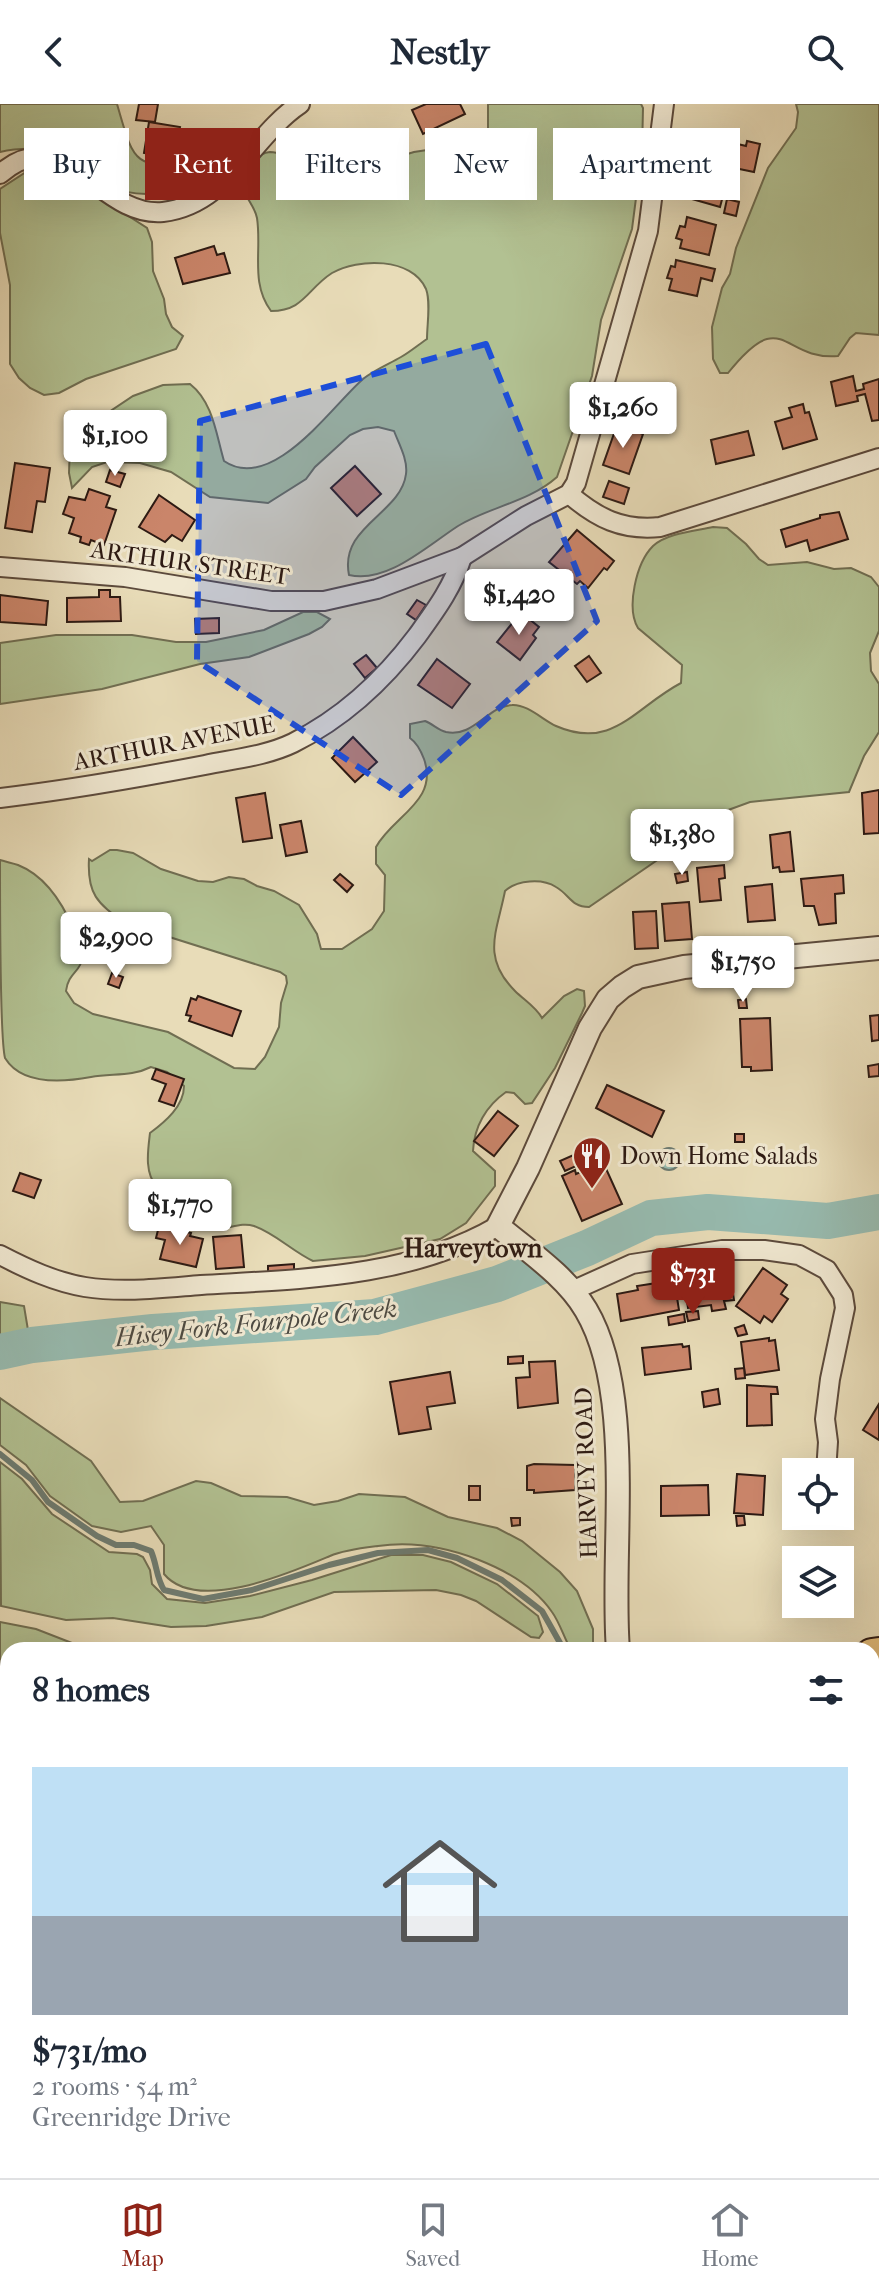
<!DOCTYPE html>
<meta charset="utf-8">
<style>
body{margin:0;font-family:"IM FELL French Canon",serif;background:#f2f2f3;color:#1f2937;height:100vh;display:flex;flex-direction:column;font-size:30px;white-space:nowrap}
*{box-sizing:border-box;margin:0}
p{font-size:26px;color:#747a83}
.icon{flex:none;width:44px;height:44px;fill:none;stroke:currentColor;stroke-width:2;stroke-linecap:round;stroke-linejoin:round}
.map{position:relative;flex:1;overflow:hidden}
.details{position:absolute;left:0px;top:1538px;width:880px;height:536px;display:flex;flex-direction:column;background:#fff;border-radius:24px 24px 0 0;box-shadow:0 8px 32px #0002}
.details>*{flex:none}
.top-card{position:absolute;left:24px;top:24px;width:832px;height:72px;display:flex;gap:16px}
.controls{position:absolute;left:782px;top:1354px;display:grid;gap:16px}
.controls a{display:grid;place-items:center;width:72px;height:72px;border-radius:0px;background:#fff;box-shadow:0 8px 32px #0002;font-size:40px}
.price{position:absolute;translate:-50% -68px;padding:0 18px;border-radius:8px;background:#fff;color:#222;font-size:26px;line-height:52px;filter:drop-shadow(0 2px 4px #0008)}
.price::after{content:'';position:absolute;left:50%;top:48px;width:24px;height:18px;margin-left:-12px;background:inherit;clip-path:polygon(0 0,100% 0,50% 100%)}
.price.current{background:#8f2418;color:#fff}
ul{padding:0;list-style:none}
li{display:grid;align-content:center;gap:16px;height:424px;padding:0 32px}
li+li{border-top:2px solid #e0e1e3}
li span{display:grid;place-items:center;height:248px;border-radius:0px;color:#555}
li>.icon{margin-inline-start:auto}
span .icon{width:144px;height:144px;fill:#fffc;stroke-width:1}
li b{font-size:34px}
h2{display:flex;justify-content:space-between;align-items:center;height:96px;padding:0 32px;font-size:34px}
.pill{padding:0 28px;border-radius:0px;background:#fff;box-shadow:0 8px 32px #0002;font-size:28px;line-height:72px}
.pill.current{background:#8f2418;color:#fff}
header{display:flex;justify-content:space-between;align-items:center;height:104px;padding:0 32px;background:#fff;font-size:36px;font-weight:700}
.dock{display:flex;justify-content:space-around;align-items:center;height:112px;border-top:2px solid #e0e1e3;background:#fff;font-size:22px;color:#747a83}
.dock a{display:grid;justify-items:center;gap:4px}
.dock .current{color:#8f2418}
.map>svg:first-child{display:block}
.green{fill:#b2c192;stroke:#706e52;stroke-width:2}
.water{fill:#97bbb0;stroke:#6d7b71;stroke-width:2}
.lines{fill:none;stroke-linecap:round;stroke-linejoin:round}
.stream{stroke:#6d7b71;stroke-width:6}
.river{stroke:#97bbb0;stroke-width:36}
.building{fill:#ca856a;stroke:#2d1a13;stroke-width:2}
.minor-casing{stroke:#5c4a3c;stroke-width:22}
.tertiary-casing{stroke:#5c4a3c;stroke-width:26}
.motorway-casing{stroke:#2d1a13;stroke-width:36}
.minor{stroke:#f0e8d1;stroke-width:18}
.tertiary{stroke:#f0e8d1;stroke-width:22}
.motorway{stroke:#e4be7c;stroke-width:32}
.marked{fill:#1d4ed8;fill-opacity:0.2;stroke:#1d4ed8;stroke-width:6;stroke-dasharray:16 10;stroke-linejoin:round}
.labels{text-anchor:middle;dominant-baseline:central;stroke-width:6;stroke-linejoin:round;paint-order:stroke}
.street-label{font-size:24px;fill:#2d1a13;stroke:#f0e8d1}
.poi-label{font-size:24px;fill:#2d1a13;stroke:#f0e8d1;text-anchor:start}
.neighbourhood-label{font-size:26px;font-weight:bold;fill:#2d1a13;stroke:#f0e8d1}
.water-label{font-size:26px;font-style:italic;fill:#4d4a42;stroke:#f0e8d1}
</style>
<header><svg class="icon" aria-label="back" viewBox="0 0 24 24"><path d="M15 5l-7 7 7 7"/></svg>Nestly<svg class="icon" aria-label="search" viewBox="0 0 24 24"><circle cx="10" cy="10" r="6"/><path d="M15 15l6 6"/></svg></header>
<div class="map">
<svg width="879" height="2074" viewBox="0 0 879 2074">
<rect width="100%" height="100%" fill="#e8dcb8"/>
<filter id="stains"><feTurbulence type="fractalNoise" baseFrequency=".0025" numOctaves="4"/><feColorMatrix values="0 0 0 0 .2 0 0 0 0 .09 0 0 0 0 .02 0 0 0 .5 -.17"/></filter>
<radialGradient id="worn" r=".72"><stop offset=".6" stop-color="#630" stop-opacity="0"/><stop offset="1" stop-color="#630" stop-opacity=".3"/></radialGradient>
<!-- green -->
<g class="green">
<path d="M0 0H117C135 63 133 62 200 62 195 71 190 80 180 85 164 92 129 92 113 83 99 75 88 61 74 53 55 43 20 43 0 48Z"/>
<path d="M488 0H641L643 4 642 48 632 125 601 216 592 272 557 373C529 398 489 403 458 422 427 442 387 480 349 471 339 422 401 410 406 370 408 356 399 340 394 327L378 323 363 325 350 331 315 363 306 375 268 399 210 393 171 368 140 359 107 358 92 363 72 384 69 369 70 340 94 318 133 292 163 281 190 280C213 298 216 330 224 357 272 390 332 302 363 275 374 266 389 260 401 253 410 248 418 241 427 235 427 220 431 198 426 185 412 153 358 154 332 169 307 185 304 207 271 207 250 179 262 146 257 114 255 103 247 96 244 86 241 71 255 49 270 48 275 48 279 50 283 50L300 88 317 86 371 61 414 48 473 39 488 29Z"/>
<path d="M796 0H879V231L856 229 850 234 838 252C781 257 784 199 728 269H720L713 255 712 223 722 184 730 170 736 144 768 64 796 24 798 8Z"/>
<polygon points="29,66 49,66 60,74 99,93 147,124 152,138 153,167 164,195 166,210 172,223 183,232 176,245 86,275 59,289 44,291 30,284 19,274 10,260 10,181 0,129 0,85"/>
<path d="M713 423 727 424 746 440 759 455 768 461 807 458 834 465 851 464 871 473 879 483V527L870 549 871 567 879 580V628L864 652 849 688 750 698 720 709 700 720 685 737 589 803C571 803 570 791 556 783 542 774 517 776 505 787 497 828 481 853 515 887 524 896 536 903 542 914L564 892 577 885 584 887 585 902 582 909 555 964 532 999 525 1000 514 989 506 988C486 1002 474 1023 473 1047L495 1067V1082L466 1119 440 1135 365 1152 313 1157C292 1147 276 1130 254 1122 239 1117 225 1128 210 1124 190 1120 190 1109 177 1098 170 1092 162 1090 157 1083 144 1069 148 1046 150 1029 165 1018 184 1002 184 982L167 968 151 963C131 973 112 969 91 973 64 978 22 982 5 954 0 934 0 788 0 756 6 758 12 759 18 761 46 772 63 800 74 826 79 836 84 844 82 855 81 867 68 869 66 887L74 899 93 910 168 928 234 964 255 965 265 953 279 923 281 899 287 879 286 872 280 868 125 819C97 799 87 790 89 755L92 757 110 746H117L133 749 161 765 198 777 213 778 229 773 244 775 257 782 274 787 299 801 317 830 321 845H342L372 825 384 807 385 771 376 760V743C393 712 439 697 424 655 421 647 417 639 410 634V620L425 617C433 620 438 626 446 628 474 634 487 602 512 601 527 600 543 616 556 622 613 647 635 603 681 579L682 561 638 524C626 504 636 459 653 442 667 429 695 427 713 423Z"/>
<polygon points="303,508 317,508 330,515 322,523 309,530 249,553 200,560 102,585 0,600 0,539 56,531 132,531 176,538 206,538 264,526"/>
<polygon points="0,1198 24,1202 28,1226 0,1233"/>
<path d="M0 1294 91 1357 120 1398 143 1397 196 1377 211 1379 241 1392 287 1393 314 1401 338 1397 359 1390 405 1393 448 1413 497 1424 522 1437 560 1468 577 1487 593 1525V1541L591 1546H571C564 1534 560 1519 552 1508 534 1482 507 1467 479 1456 446 1443 413 1437 378 1442 362 1444 344 1446 330 1452 292 1468 197 1510 164 1470V1441L151 1422 121 1428 92 1422 50 1392 26 1361 0 1341Z"/>
<polygon points="0,1358 22,1375 52,1410 109,1448 137,1450 143,1453 150,1466 152,1480 167,1495 205,1499 250,1492 312,1476 391,1451 423,1451 451,1458 497,1480 538,1512 543,1528 539,1534 531,1533 476,1497 461,1491 436,1486 334,1488 262,1513 206,1522 171,1523 113,1514 66,1516 1,1502"/>
<polygon points="0,1518 36,1525 90,1546 8,1546 8,1630 0,1632"/>
<polygon points="879,1710 879,1912 872,1910 872,1714"/>
<polygon points="0,1883 8,1884 8,2066 452,2066 457,2074 0,2074"/>
</g>
<!-- water -->
<circle class="water" cx="669" cy="1055" r="11"/>
<g class="lines">
<!-- stream -->
<g class="stream">
<path d="M0 1350 32 1376 48 1398 97 1432 116 1441H134L151 1447C157 1461 156 1473 164 1486L203 1495 252 1486 329 1461 378 1449 428 1446 457 1454 502 1476 542 1507 564 1546"/>
<polyline points="705,2066 707,2074"/>
</g>
<!-- river -->
<polyline class="river" points="0,1248 32,1241 153,1228 375,1213 497,1180 587,1144 651,1114 708,1108 828,1117 879,1108"/>
</g>
<!-- building -->
<g class="building">
<polygon points="139,0 158,0 155,18 136,16"/>
<polygon points="426,0 460,0 465,10 423,30 412,6"/>
<polygon points="149,18 180,23 174,54 144,49"/>
<polygon points="725,37 746,42 747,37 760,40 754,68 720,61 721,57 708,55 711,38 725,40"/>
<polygon points="700,66 728,73 720,103 692,95"/>
<polygon points="727,95 739,98 736,112 724,109"/>
<polygon points="687,113 716,121 709,151 680,144 682,136 676,134 680,122 685,123"/>
<polygon points="214,142 217,151 224,149 230,169 183,180 175,154"/>
<polygon points="676,156 715,165 712,177 701,174 697,192 669,186 672,175 667,174 671,162 675,163"/>
<polygon points="853,272 856,287 864,285 863,280 879,275 879,316 872,317 865,290 857,292 858,297 836,302 831,278"/>
<polygon points="803,300 805,309 809,308 817,335 783,345 775,318 792,313 789,304"/>
<polygon points="617,321 643,330 629,370 603,361"/>
<polygon points="748,327 754,351 716,360 711,336"/>
<polygon points="15,359 50,364 45,398 37,397 32,428 5,424"/>
<polygon points="355,362 381,390 357,412 331,384"/>
<polygon points="110,366 125,370 120,383 106,378"/>
<polygon points="609,377 629,384 624,400 603,393"/>
<polygon points="89,385 110,392 106,403 116,406 104,441 91,436 89,441 80,438 81,433 69,429 74,414 63,410 69,393 85,396"/>
<polygon points="159,391 195,416 182,437 172,431 165,438 139,423"/>
<polygon points="839,408 848,435 810,447 807,436 786,443 781,426 820,414 820,411"/>
<polygon points="577,426 614,457 607,466 604,464 588,484 580,477 577,480 549,458"/>
<polygon points="546,484 571,505 566,511 561,508 559,510 538,494"/>
<polygon points="99,486 110,486 110,493 120,493 121,517 67,518 67,494 99,493"/>
<polygon points="0,491 48,497 46,521 0,518"/>
<polygon points="417,496 426,501 416,516 407,510"/>
<polygon points="523,510 539,523 533,531 536,534 520,556 497,538 514,517 517,519"/>
<polygon points="219,514 219,529 196,530 195,515"/>
<polygon points="366,551 377,564 365,574 354,560"/>
<polygon points="589,552 601,569 587,578 575,562"/>
<polygon points="437,555 470,580 452,604 418,581"/>
<polygon points="353,633 377,658 355,678 332,654"/>
<polygon points="879,686 879,729 864,730 862,689"/>
<polygon points="265,689 272,734 243,738 236,694"/>
<polygon points="301,717 307,748 286,752 280,721"/>
<polygon points="790,728 794,767 780,768 779,763 773,764 770,731"/>
<polygon points="724,761 725,774 719,775 721,796 700,798 697,764"/>
<polygon points="687,768 688,777 677,779 675,770"/>
<polygon points="340,770 353,781 347,788 334,776"/>
<polygon points="843,771 844,789 835,790 836,819 819,821 814,802 804,802 801,775"/>
<polygon points="772,780 775,816 748,818 745,783"/>
<polygon points="689,798 692,835 665,837 662,800"/>
<polygon points="656,807 658,844 635,845 633,808"/>
<polygon points="112,869 123,873 119,884 108,880"/>
<polygon points="198,892 241,907 232,932 189,917 191,912 186,911 191,894 196,896"/>
<polygon points="746,895 747,904 739,904 738,896"/>
<polygon points="879,911 879,936 872,937 870,912"/>
<polygon points="770,914 772,966 751,967 751,963 742,963 740,915"/>
<polygon points="879,960 879,972 869,973 868,962"/>
<polygon points="156,965 184,975 174,1002 159,997 166,980 152,975"/>
<polygon points="607,981 664,1007 652,1033 596,1004"/>
<polygon points="498,1007 518,1022 494,1052 474,1037"/>
<rect x="735" y="1030" width="9" height="8"/>
<polygon points="578,1049 583,1059 565,1067 560,1057"/>
<polygon points="603,1058 622,1100 582,1117 562,1072 575,1066 576,1070"/>
<polygon points="20,1069 41,1076 34,1094 13,1087"/>
<polygon points="159,1122 191,1129 190,1132 203,1135 196,1163 160,1155 165,1136 156,1134"/>
<polygon points="241,1131 244,1163 216,1165 213,1133"/>
<polygon points="294,1160 294,1167 268,1169 268,1162"/>
<polygon points="763,1164 787,1181 781,1190 788,1195 772,1218 764,1212 760,1219 736,1202"/>
<polygon points="720,1171 721,1176 731,1175 734,1196 724,1197 726,1205 712,1207 711,1201 688,1204 684,1178"/>
<polygon points="657,1179 658,1184 675,1181 679,1206 621,1217 617,1190 638,1186 637,1182"/>
<polygon points="698,1207 699,1215 688,1217 686,1208"/>
<polygon points="684,1210 685,1218 669,1221 668,1213"/>
<polygon points="744,1221 747,1230 738,1232 735,1224"/>
<polygon points="769,1234 769,1237 775,1236 779,1266 745,1271 741,1238"/>
<polygon points="682,1240 683,1243 689,1242 691,1265 645,1271 642,1244"/>
<polygon points="523,1252 523,1259 508,1260 508,1253"/>
<polygon points="555,1257 558,1299 518,1304 516,1274 530,1273 529,1258"/>
<polygon points="744,1264 745,1274 736,1275 735,1265"/>
<polygon points="450,1268 455,1299 427,1303 431,1325 399,1330 390,1278"/>
<polygon points="747,1281 777,1283 778,1290 771,1290 772,1321 747,1322"/>
<polygon points="718,1285 720,1300 704,1303 702,1288"/>
<polygon points="879,1300 879,1336 863,1326"/>
<polygon points="534,1360 575,1361 575,1386 534,1389 534,1386 527,1386 527,1362"/>
<polygon points="737,1370 765,1372 763,1411 734,1409"/>
<polygon points="708,1381 709,1411 661,1412 661,1382"/>
<rect x="469" y="1382" width="11" height="14"/>
<polygon points="736,1412 744,1412 745,1421 737,1422"/>
<polygon points="511,1414 520,1414 520,1421 512,1422"/>
<polygon points="760,2066 813,2066 814,2074 761,2074"/>
</g>
<g class="lines">
<!-- minor casing -->
<g class="minor-casing">
<g id="minor">
<path d="M0 70C64 14 99 114 163 108 227 101 252 32 300 0"/>
<path d="M569 390C597 414 622 427 660 423L879 354"/>
<polyline points="0,463 125,473 271,497 324,497 377,485 462,453 526,412 569,390 576,379 648,127 664,0"/>
<path d="M0 694C69 686 137 674 205 661 234 655 266 652 293 639 343 614 384 576 417 532 435 507 453 483 462 453"/>
<path d="M0 1151C27 1165 55 1178 85 1183 123 1189 163 1184 201 1181 301 1175 409 1174 498 1122"/>
<polyline points="572,1187 632,1160 722,1146 764,1146 799,1151 827,1166 843,1191 845,1204 830,1275 825,1315 828,1338 826,1368"/>
<polyline points="0,1863 8,1863"/>
<polyline points="473,2066 479,2074"/>
</g>
</g>
<!-- tertiary casing -->
<g class="tertiary-casing">
<g id="tertiary">
<path d="M618 1546C610 1449 636 1290 586 1206 566 1172 528 1147 498 1122L528 1064 590 924 608 895 622 883 638 873 684 863 879 844"/>
<polyline points="741,2066 742,2074"/>
</g>
</g>
<!-- motorway casing -->
<g class="motorway-casing">
<g id="motorway">
<polyline points="872,1551 879,1550"/>
<polyline points="872,1612 879,1610"/>
<polyline points="0,1707 8,1707"/>
<polyline points="0,1764 8,1765"/>
</g>
</g>
<!-- minor -->
<use href="#minor" class="minor"/>
<!-- tertiary -->
<use href="#tertiary" class="tertiary"/>
<!-- motorway -->
<use href="#motorway" class="motorway"/>
</g>
<!-- marked area -->
<path class="marked" d="M486 240 597 517 401 691 197 557 200 317Z"/>
<!-- icons -->
<defs>
<g id="restaurant-pin" transform="scale(2)"><path d="M0 17L-7.5 6A9.5 9.5 0 1 1 7.5 6Z" fill="#8f2418" stroke="#f0e8d1"/><path d="M-5-6h1v4h1v-4h1v4h1v-4h1v5L-1.5 .5V6h-2V.5L-5-1ZM5-6V6H3V1.5H1.5Q1.5-4 5-6Z" fill="#fff"/></g>
</defs>
<g fill-rule="evenodd">
<use href="#restaurant-pin" x="592" y="1052"/>
</g>
<g class="labels">
<!-- street labels -->
<g class="street-label">
<text transform="translate(190 459) rotate(8)">ARTHUR STREET</text>
<text transform="translate(174 639) rotate(-11)">ARTHUR AVENUE</text>
<text transform="translate(586 1369) rotate(-92)">HARVEY ROAD</text>
</g>
<!-- poi labels -->
<g class="poi-label">
<text x="620" y="1052">Down Home Salads</text>
</g>
<!-- neighbourhood labels -->
<g class="neighbourhood-label">
<text x="473" y="1144">Harveytown</text>
</g>
<!-- water labels -->
<g class="water-label">
<text transform="translate(256 1219) rotate(-6)">Hisey Fork Fourpole Creek</text>
</g>
</g>
<rect width="100%" height="100%" filter="url(#stains)"/>
<rect width="100%" height="100%" fill="url(#worn)"/>
</svg>
<div class="controls">
<a><svg class="icon" aria-label="locate" viewBox="0 0 24 24"><circle cx="12" cy="12" r="6"/><path d="M12 2v4M12 18v4M2 12h4M18 12h4"/></svg></a>
<a><svg class="icon" aria-label="layers" viewBox="0 0 24 24"><path d="M12 4l9 5-9 5-9-5zM3 14l9 5 9-5"/></svg></a>
</div>
<b class="price" style="left:623px;top:346px">$1,260</b>
<b class="price" style="left:115px;top:374px">$1,100</b>
<b class="price" style="left:519px;top:533px">$1,420</b>
<b class="price" style="left:682px;top:773px">$1,380</b>
<b class="price" style="left:116px;top:876px">$2,900</b>
<b class="price" style="left:743px;top:900px">$1,750</b>
<b class="price" style="left:180px;top:1143px">$1,770</b>
<b class="price current" style="left:693px;top:1212px">$731</b>
<div class="top-card">
<a class="pill">Buy</a>
<a class="pill current">Rent</a>
<a class="pill">Filters</a>
<a class="pill">New</a>
<a class="pill">Apartment</a>
</div>
<section class="details">
<h2>8 homes<svg class="icon" aria-label="filters" viewBox="0 0 24 24"><path d="M4 7h16M4 17h16"/><circle cx="9" cy="7" r="2"/><circle cx="15" cy="17" r="2"/></svg></h2>
<ul>
<li><span style="background:linear-gradient(#bfe0f5 60%,#9aa5b1 0)"><svg class="icon" aria-label="home" viewBox="0 0 24 24"><path d="M3 11l9-7 9 7M6 9v11h12V9"/></svg></span><div><b>$731/mo</b><p>2 rooms · 54 m²</p><p>Greenridge Drive</p></div></li>
</ul>
</section>
</div>
<nav class="dock">
<a class="current"><svg class="icon" aria-label="map" viewBox="0 0 24 24"><path d="M3 6l6-2 6 2 6-2v14l-6 2-6-2-6 2zM9 4v14M15 6v14"/></svg>Map</a>
<a><svg class="icon" aria-label="saved" viewBox="0 0 24 24"><path d="M7 4h10v16l-5-4-5 4z"/></svg>Saved</a>
<a><svg class="icon" aria-label="home" viewBox="0 0 24 24"><path d="M3 11l9-7 9 7M6 9v11h12V9"/></svg>Home</a>
</nav>
